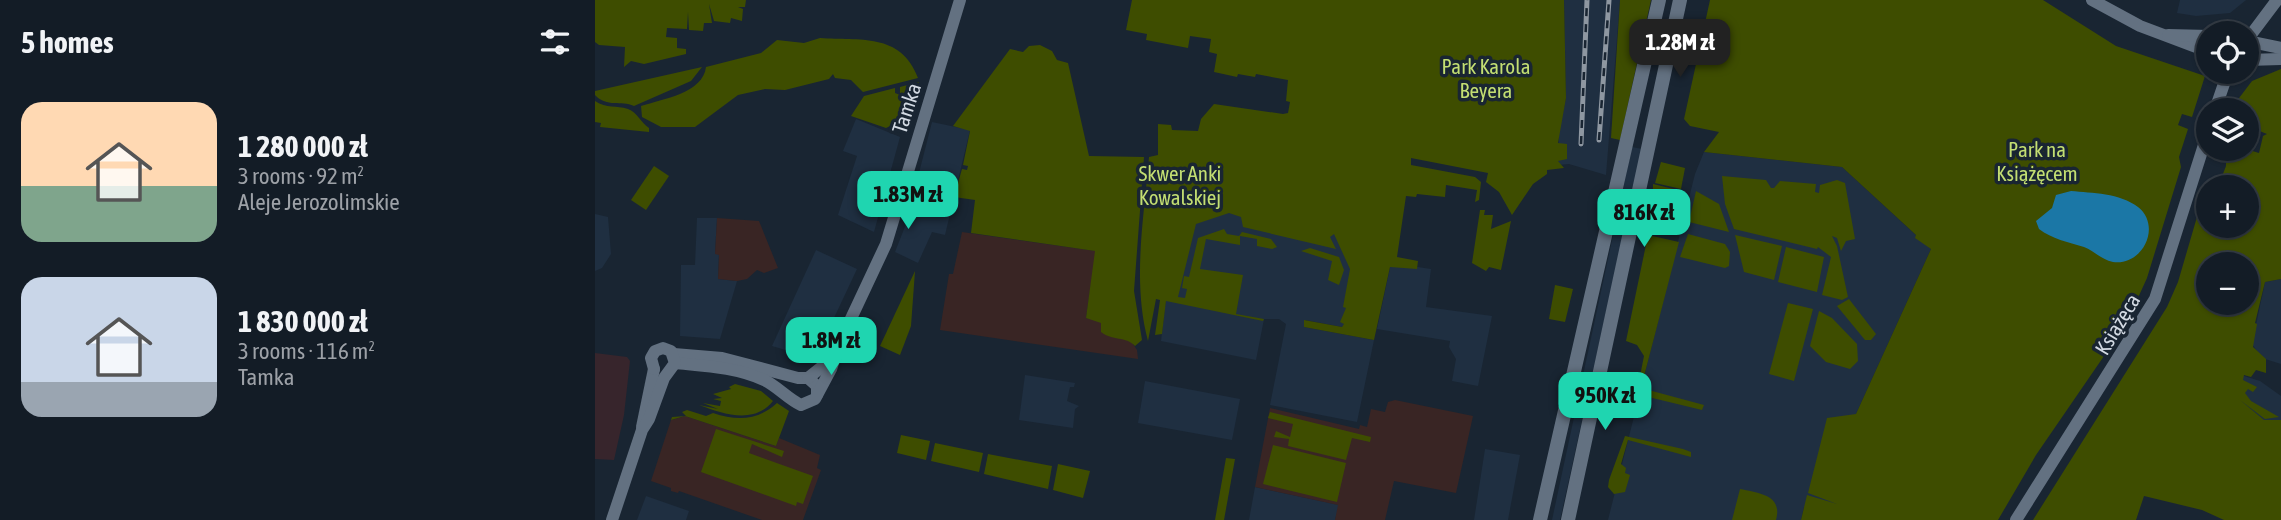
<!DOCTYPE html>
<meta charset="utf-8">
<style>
body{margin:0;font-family:"Asap Condensed",sans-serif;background:#1c252e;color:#f1f3f6;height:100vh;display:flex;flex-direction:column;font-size:26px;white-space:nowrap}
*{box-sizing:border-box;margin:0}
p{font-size:23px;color:#9da1a7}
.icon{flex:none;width:38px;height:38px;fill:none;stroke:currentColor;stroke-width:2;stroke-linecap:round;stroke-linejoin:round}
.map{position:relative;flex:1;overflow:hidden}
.sheet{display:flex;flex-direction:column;background:#131c26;width:595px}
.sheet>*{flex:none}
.buttons{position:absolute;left:1601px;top:21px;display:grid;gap:14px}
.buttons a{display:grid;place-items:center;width:63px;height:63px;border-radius:50%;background:#131c26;box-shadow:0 2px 5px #0004,0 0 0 2px #323a43;font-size:35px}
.price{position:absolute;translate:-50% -60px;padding:0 16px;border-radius:14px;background:#1fd5b0;color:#111;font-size:23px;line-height:46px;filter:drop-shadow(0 2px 4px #0008)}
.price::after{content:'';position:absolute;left:50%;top:42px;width:21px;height:16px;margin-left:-10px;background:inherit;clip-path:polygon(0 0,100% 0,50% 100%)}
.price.selected{background:#222;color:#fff}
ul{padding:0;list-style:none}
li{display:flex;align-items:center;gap:21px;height:175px;padding:0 21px}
li span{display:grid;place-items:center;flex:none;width:196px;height:140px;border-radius:21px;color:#555}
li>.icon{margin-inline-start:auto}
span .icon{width:84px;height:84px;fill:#fffc;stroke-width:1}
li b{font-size:30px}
h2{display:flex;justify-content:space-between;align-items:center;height:84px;padding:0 21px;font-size:30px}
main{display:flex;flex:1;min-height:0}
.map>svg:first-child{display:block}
.built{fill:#1f2f41}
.education{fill:#392524}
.medical{fill:#37252c}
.green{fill:#3e4d00;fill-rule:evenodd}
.water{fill:#1b77a6}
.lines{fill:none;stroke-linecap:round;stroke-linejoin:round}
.tertiary{stroke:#637181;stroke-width:12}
.secondary{stroke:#637181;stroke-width:14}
.rail-casing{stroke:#8e97a1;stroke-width:5}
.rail{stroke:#192532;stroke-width:2.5;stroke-dasharray:8;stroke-linecap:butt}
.labels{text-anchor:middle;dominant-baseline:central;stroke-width:7;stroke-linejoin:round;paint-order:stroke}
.park-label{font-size:21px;fill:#c3de72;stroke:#192532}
.street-label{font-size:21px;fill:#d3dae3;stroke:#192532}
</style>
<main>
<section class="sheet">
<h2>5 homes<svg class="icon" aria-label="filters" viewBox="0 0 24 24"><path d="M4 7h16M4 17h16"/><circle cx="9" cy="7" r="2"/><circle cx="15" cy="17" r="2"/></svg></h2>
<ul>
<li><span style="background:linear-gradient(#ffd9b3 60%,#7fa58c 0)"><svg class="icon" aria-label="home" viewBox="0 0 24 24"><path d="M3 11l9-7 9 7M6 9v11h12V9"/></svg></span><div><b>1 280 000 zł</b><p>3 rooms · 92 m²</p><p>Aleje Jerozolimskie</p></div></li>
<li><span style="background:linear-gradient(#c9d6e8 75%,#9aa5b1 0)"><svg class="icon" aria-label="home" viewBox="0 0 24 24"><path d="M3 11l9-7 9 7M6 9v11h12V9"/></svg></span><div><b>1 830 000 zł</b><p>3 rooms · 116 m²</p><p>Tamka</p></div></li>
</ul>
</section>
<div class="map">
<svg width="1686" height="520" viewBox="0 0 1686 520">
<rect width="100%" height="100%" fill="#192532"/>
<!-- built -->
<g class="built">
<polygon points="969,0 1025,0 1011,175 974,164 963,165 964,132 971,98"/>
<polygon points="1585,0 1651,0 1635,13 1601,16 1582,13"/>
<polygon points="261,119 305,137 279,232 243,215 262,156 248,151"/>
<polygon points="337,122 375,130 350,235 337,232 323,263 300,252 311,224"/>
<polygon points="1037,147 1047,149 965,520 957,520"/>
<polygon points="1109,152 1247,167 1336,249 1261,414 1254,461 1240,515 1209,507 1206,520 1013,520 1100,174"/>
<polygon points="748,193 762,317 747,327 710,320 709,327 779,340 762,422 675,405 691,324 684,319 669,319 661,360 566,341 579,231 615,204"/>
<polygon points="0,214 13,217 16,254 7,268 0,271"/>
<polygon points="102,218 122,218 120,253 124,254 123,279 142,281 125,339 85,336 86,265 100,265"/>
<polygon points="221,250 262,269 223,352 217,358 177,346"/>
<polygon points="796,263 836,269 831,307 897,316 883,386 857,381 861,359 854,347 855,341 782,329"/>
<polygon points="1686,279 1686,364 1667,358 1657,344 1670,282"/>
<polygon points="1630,370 1665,381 1686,396 1686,449 1643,421"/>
<polygon points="430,375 480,383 479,387 475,387 472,401 484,406 480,409 478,428 424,420"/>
<polygon points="550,381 645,399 637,440 543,423"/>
<polygon points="890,449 925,455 913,520 879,520"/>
<polygon points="660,487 744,505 740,520 654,520"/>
<polygon points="51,496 94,511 91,520 42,520"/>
</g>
<!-- education -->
<g class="education">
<polygon points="122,218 164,221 183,268 169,273 162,270 152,279 142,281 123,279 124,255 120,254"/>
<polygon points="367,232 501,251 491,318 507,320 536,341 542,350 543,359 345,330 354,274 358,274"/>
<polygon points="800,400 878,416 861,493 799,481 790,520 740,520 743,505 660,487 675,408 764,429 765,425 772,427 776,409 790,412 793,402"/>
<polygon points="90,416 181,446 184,438 225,455 222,468 226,470 208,520 167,520 84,491 83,493 76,491 76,488 56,481 76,420"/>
</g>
<!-- medical -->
<polygon class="medical" points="0,353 32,357 35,361 29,415 19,460 0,459"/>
<!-- green -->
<g class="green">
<polygon points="0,0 151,0 150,7 143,7 148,9 147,21 136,18 135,23 119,21 114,4 117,23 109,23 108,31 94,30 93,12 92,29 72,28 71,37 82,38 82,48 91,49 91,54 49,64 36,61 29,67 30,47 4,45 0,42"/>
<path d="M537 0H969L971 98 963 143 972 144V159L963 161 969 168 952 170V174L938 184 917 215 904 192 891 182 893 173 816 158V165L880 177 886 182 884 200 880 202 882 190 851 185 850 197 822 194 821 197 811 196 802 257 823 261 822 269 795 267 779 340 709 327V320L747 327 749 324 745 322 751 308 748 307 755 269 739 234 735 237 741 249 648 227 646 217 634 213 601 224 583 297 590 298 592 289 587 288 589 276 594 277 603 238 629 229 632 234 644 236 647 232 676 239 682 247 677 249 662 246V239L645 236V245L611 239 605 269 648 275 641 314 669 319 668 321 571 301 567 334 560 335 565 300 561 299 553 341C537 281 549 219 554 157L563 155V124L576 125 577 130 603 131 606 119 619 104 688 114 693 113 695 102 691 101 693 80 661 74 660 77 643 74 642 77 619 72 622 54 614 52 616 39 595 36 593 48 551 40 552 34 531 30Z"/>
<polygon points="1025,0 1056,0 1025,140 1016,138"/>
<polygon points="1115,0 1448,0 1521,46 1610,76 1597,117 1587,114 1583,125 1593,129 1584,157 1586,167 1552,278 1542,300 1509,356 1441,455 1403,520 1206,520 1212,495 1242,504 1213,493 1232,418 1261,414 1336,249 1320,238 1321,235 1247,167 1109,152 1124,132 1095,126 1089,119"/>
<path d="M225 38C264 41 306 32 323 78L268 92 256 80 240 78 238 74 234 79 190 90 170 89 143 95 100 127H66L47 117 46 106C68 99 108 93 111 67L166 53 182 40 209 43Z"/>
<path d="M445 45 457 51 462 60 473 63 494 156 549 157 539 291 547 340 540 346C531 336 517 341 506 332V323L491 318 500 251 376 233 380 200 359 197 367 169 372 170 373 166 368 165 375 131 358 126 415 49 428 52 434 46Z"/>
<path d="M107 67 96 81 39 106C26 100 12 108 0 95V91Z"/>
<path d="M1686 69V279L1670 282 1660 323 1662 324 1658 347 1671 359V373L1661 370 1656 377 1649 375 1648 380 1662 387 1658 392 1653 389 1650 393 1656 401 1684 417 1670 419 1645 400 1669 420H1686V520H1629L1607 510 1549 496 1541 520H1438L1572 307 1583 282 1609 193 1613 194 1614 226H1652V187H1623L1631 166V152L1642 149 1649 153 1651 149 1664 153 1668 136 1672 134 1652 126V110H1635L1657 81ZM1652 264V303H1614V264Z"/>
<polygon points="324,82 315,106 317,108 307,127 299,124 291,128 256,116 269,96 300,88 300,93 305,95 305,87"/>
<path d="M0 101C12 109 21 105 33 109 42 112 46 123 54 128V132L5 127 6 123 0 122Z"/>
<polygon points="1066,162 1090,168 1086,189 1060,183"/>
<polygon points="59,166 74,176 51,210 36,200"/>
<polygon points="1127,176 1171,180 1176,188 1179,188 1185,181 1221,184 1220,192 1224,193 1225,185 1242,180 1250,183 1260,239 1251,241 1246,251 1242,238 1237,236 1242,246 1253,297 1247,300 1227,295 1236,257 1223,247 1222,249 1139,229 1130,204"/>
<polygon points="1058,184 1083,190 1078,216 1065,213 1058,201"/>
<polygon points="1101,191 1124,204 1134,232 1094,222"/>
<polygon points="885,210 890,210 889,215 898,215 896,229 916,221 906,270 894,267 891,271 877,263"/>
<polygon points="1093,234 1130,244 1135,252 1134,266 1130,268 1085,257"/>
<polygon points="1053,235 1084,242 1046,388 1109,405 1107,410 1045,395 1042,391 1049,356 1042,345 1031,341"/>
<polygon points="1140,235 1187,246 1179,280 1149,272"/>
<polygon points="1191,247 1229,257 1222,292 1183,282"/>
<polygon points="715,248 744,257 749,270 744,285 733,280 737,261 706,251"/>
<polygon points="320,271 316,326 305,355 285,346"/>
<polygon points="960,285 978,289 970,322 954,319"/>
<polygon points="1254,299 1281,334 1276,340 1270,340 1242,306"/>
<polygon points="1193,303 1218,309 1199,381 1174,374"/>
<polygon points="1224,311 1237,318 1262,344 1263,361 1255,369 1231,362 1215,346"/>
<path d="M140 384 166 391 178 401C159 425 128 414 104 405L123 409 108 403 125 406 126 401 118 399 127 398 118 394 136 389 134 387Z"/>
<path d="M182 403 194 411 181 446 90 416 76 420 77 417 91 416 87 412 92 410 111 416 118 413C142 421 162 421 182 403Z"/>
<polygon points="675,412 776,437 775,442 757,438 751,460 693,446 694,439 679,437 681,431 695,437 698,424 673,418"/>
<polygon points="121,429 189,451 187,457 157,444 154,453 218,476 208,504 202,502 201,506 106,472"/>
<polygon points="306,435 335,441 331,460 302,453"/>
<polygon points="1030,436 1088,449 1096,452 1096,457 1033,440 1026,464 1031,468 1030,473 1035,475 1030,492 1019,494 1013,487 1014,480"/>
<polygon points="340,443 388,453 384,472 336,461"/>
<polygon points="678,445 751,463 742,502 668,484"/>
<polygon points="393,454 457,466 453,489 389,474"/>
<polygon points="631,458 640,459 629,520 620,520"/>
<polygon points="463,464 495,471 488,498 458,490"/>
<path d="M1145 489C1164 493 1188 495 1181 520H1137Z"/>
</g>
<!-- water -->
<path class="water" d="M1476 191C1497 193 1525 193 1543 207 1567 226 1548 266 1518 262 1507 260 1499 251 1489 247 1473 242 1457 239 1444 229L1441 221 1457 208 1461 195Z"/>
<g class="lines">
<!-- tertiary -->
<g class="tertiary">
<polyline points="1497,0 1545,26 1614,52"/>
<polyline points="1573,35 1614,36"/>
<polyline points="1652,40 1682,0"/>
<polyline points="1652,41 1686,48"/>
<polyline points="1652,60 1686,59"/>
<polyline points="1620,110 1633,72"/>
<polyline points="79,354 127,358 203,378 213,378 222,386 222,395"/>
<path d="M80 363C110 366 141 367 169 380 182 386 193 399 206 405L220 399 236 369 245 342 291 244 365 0"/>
<polyline points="213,378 228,366 238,351"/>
<polyline points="47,427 59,369"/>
<polyline points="17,520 47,430 54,419 69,378 80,363 76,351 68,348 60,351 56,358 59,369"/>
<polyline points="1421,520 1560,299 1614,129"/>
</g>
<!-- secondary -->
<g class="secondary">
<polyline points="945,520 1064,0"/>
<polyline points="973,520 1085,0"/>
</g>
<!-- rail casing -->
<g class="rail-casing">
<g id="rail">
<polyline points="1004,140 1014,0"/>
<polyline points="986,144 992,0"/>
</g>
</g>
<!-- rail -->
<use href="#rail" class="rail"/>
</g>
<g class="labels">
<!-- park labels -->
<g class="park-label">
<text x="891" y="66">Park Karola<tspan x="891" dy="24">Beyera</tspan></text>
<text x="1442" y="149">Park na<tspan x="1442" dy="24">Książęcem</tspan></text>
<text x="585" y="173">Skwer Anki<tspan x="585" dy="24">Kowalskiej</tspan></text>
</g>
<!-- street labels -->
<g class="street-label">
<text transform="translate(311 108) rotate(-72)">Tamka</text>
<text transform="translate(1522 324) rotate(-59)">Książęca</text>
</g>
</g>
</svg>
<div class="buttons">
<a><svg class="icon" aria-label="locate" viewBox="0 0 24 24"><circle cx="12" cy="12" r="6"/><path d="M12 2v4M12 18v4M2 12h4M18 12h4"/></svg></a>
<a><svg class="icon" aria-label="layers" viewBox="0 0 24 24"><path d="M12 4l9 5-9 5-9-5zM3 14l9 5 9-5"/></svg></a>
<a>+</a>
<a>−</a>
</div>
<b class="price selected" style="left:1085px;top:79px">1.28M zł</b>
<b class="price" style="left:313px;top:231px">1.83M zł</b>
<b class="price" style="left:1049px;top:249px">816K zł</b>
<b class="price" style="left:236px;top:377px">1.8M zł</b>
<b class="price" style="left:1010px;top:432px">950K zł</b>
</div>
</main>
